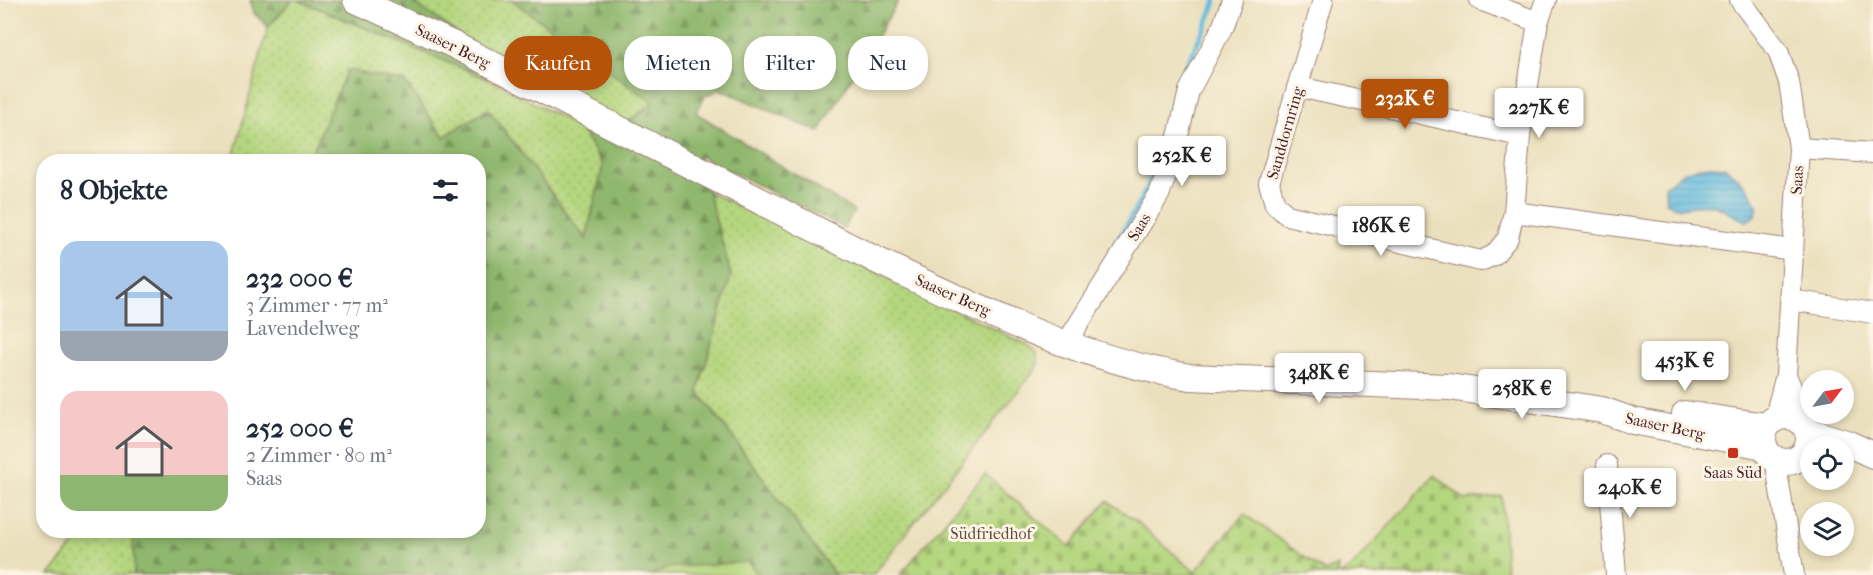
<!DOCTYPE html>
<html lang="de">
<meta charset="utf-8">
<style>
body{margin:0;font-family:"IM FELL French Canon",serif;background:#f2f2f3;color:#1f2937;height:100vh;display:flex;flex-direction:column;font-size:22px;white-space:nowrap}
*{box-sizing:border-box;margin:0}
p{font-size:20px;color:#747a83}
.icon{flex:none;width:33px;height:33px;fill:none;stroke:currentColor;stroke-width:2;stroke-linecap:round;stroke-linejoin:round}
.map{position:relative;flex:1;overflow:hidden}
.details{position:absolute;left:36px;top:154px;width:450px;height:384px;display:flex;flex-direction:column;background:#fff;border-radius:24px;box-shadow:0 3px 9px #0003}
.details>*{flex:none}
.banner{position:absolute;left:504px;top:36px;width:570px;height:54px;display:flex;gap:12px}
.needle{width:39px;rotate:58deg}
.controls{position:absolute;left:1800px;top:370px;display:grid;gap:12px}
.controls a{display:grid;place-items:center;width:54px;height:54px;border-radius:50%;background:#fff;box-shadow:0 3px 9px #0003;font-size:30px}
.price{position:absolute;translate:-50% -51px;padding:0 14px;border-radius:6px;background:#fff;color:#222;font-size:20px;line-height:39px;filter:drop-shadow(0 2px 3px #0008)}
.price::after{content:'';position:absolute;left:50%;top:36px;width:18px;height:14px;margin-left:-9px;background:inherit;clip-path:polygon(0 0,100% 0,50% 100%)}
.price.current{background:#b45309;color:#fff}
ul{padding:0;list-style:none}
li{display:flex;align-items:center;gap:18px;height:150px;padding:0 24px}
li span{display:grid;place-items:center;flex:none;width:168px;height:120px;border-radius:18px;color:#555}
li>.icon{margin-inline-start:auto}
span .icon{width:72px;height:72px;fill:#fffc;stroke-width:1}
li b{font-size:26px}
h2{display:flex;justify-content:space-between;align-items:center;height:72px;padding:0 24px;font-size:26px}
.tag{padding:0 21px;border-radius:24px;background:#fff;box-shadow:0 3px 9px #0003;font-size:21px;line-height:54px}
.tag.current{background:#b45309;color:#fff}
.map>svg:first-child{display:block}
.grass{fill:url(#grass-dots);stroke:#7f7a54;stroke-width:1.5}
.forest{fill:url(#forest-firs);stroke:#6c6b4c;stroke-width:1.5}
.cemetery{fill:url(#cemetery-stones);stroke:#7f7a54;stroke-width:1.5}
.pitch{fill:#b4d67e;stroke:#7f7a54;stroke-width:1.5}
.water{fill:url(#water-rules);stroke:#566d86;stroke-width:1.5}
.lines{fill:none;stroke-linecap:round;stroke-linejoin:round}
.stream{stroke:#62bbe0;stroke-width:5}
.minor-casing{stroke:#9a8074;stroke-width:22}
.tertiary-casing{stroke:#9a8074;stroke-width:28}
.minor{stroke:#fff;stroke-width:20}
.tertiary{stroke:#fff;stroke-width:26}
.poi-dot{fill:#c8321e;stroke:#fcf5e5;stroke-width:2}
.labels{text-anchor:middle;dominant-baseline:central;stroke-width:6;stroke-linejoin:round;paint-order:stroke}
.street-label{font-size:16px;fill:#4a1f2b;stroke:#fcf5e5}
.poi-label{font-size:16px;fill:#4a1f2b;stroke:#fcf5e5}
.park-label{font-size:16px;fill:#644d40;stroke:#fcf5e5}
</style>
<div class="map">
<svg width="1873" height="575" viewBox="0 0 1873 575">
<defs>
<pattern id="grass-dots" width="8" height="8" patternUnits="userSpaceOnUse" patternTransform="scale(1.5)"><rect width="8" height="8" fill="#b4d67e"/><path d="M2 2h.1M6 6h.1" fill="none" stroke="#9cb76d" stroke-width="1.8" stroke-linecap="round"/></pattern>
<pattern id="forest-firs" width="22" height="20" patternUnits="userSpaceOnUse" patternTransform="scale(1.5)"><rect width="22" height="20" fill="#8fb76d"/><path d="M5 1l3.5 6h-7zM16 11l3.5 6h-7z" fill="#77945a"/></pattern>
<pattern id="cemetery-stones" width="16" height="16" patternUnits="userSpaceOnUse" patternTransform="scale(1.5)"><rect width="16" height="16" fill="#b4d67e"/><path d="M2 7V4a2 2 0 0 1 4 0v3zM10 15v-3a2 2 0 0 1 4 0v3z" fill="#9cb76d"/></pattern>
<pattern id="water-rules" width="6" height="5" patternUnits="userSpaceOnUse" patternTransform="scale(1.5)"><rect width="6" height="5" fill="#62bbe0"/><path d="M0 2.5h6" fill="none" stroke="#5397b6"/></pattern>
</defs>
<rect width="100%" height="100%" fill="#fcf5e5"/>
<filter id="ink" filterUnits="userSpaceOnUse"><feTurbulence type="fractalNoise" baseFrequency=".0167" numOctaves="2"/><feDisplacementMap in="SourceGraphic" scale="12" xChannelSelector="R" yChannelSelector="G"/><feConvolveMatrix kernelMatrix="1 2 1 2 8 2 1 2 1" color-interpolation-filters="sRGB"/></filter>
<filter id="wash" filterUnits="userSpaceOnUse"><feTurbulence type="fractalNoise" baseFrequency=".008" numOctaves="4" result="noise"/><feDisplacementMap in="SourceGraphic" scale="24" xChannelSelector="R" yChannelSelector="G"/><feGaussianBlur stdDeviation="1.35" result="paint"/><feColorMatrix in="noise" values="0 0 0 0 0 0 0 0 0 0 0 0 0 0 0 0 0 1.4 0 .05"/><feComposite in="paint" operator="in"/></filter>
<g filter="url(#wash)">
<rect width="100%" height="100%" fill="#ebe0bd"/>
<!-- grass -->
<g class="grass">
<polygon points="292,0 298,0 488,79 580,127 603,165 586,239 488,109 444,137 405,82 347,70 308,162 232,162 268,27"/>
<polygon points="410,0 512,0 653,103 623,126 492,58"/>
<polygon points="707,191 1028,345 1037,353 1038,366 873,575 835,575 698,391 731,275"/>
<polygon points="85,531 133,531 134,575 50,575"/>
</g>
<!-- forest -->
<g class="forest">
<polygon points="250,0 292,0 268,27 254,13"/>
<polygon points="298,0 410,0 492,58 488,79"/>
<polygon points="512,0 899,0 819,132 720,89 705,96 696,113 854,211 844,228 698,155 731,275 698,391 835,575 759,575 747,562 668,568 651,575 134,575 133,531 478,531 478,162 308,162 347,70 405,82 444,137 488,109 586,239 603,165 580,127 623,126 653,103"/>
</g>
<!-- cemetery -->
<g class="cemetery">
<polygon points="985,474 1069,547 1107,501 1136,521 1195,572 1244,514 1325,572 1338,566 1337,575 900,575"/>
<polygon points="1435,475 1465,500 1502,496 1506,575 1339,575 1350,569"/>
</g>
<!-- pitch -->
<polygon class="pitch" points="747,562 759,575 651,575 668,568"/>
<!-- water -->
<path class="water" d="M1710 166C1714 166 1720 166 1725 168 1735 173 1759 198 1757 210 1756 216 1752 218 1747 221 1735 218 1724 208 1712 205 1693 201 1685 215 1666 202L1665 187C1678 174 1691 167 1710 166Z"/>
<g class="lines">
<!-- stream -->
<polyline class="stream" points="1106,262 1147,189 1158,154 1177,84 1207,23 1216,0"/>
</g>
</g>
<g filter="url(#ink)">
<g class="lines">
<!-- minor casing -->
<g class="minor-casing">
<g id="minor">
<polyline points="1323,0 1269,183 1275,204 1287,215 1481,261 1494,255 1508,238 1514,212 1520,136 1538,22 1546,0"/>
<polyline points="1480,0 1538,22"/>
<polyline points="1740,0 1778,51 1789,82 1799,148 1786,375 1778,405 1778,417"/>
<polyline points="1299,87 1520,136"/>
<polyline points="1799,148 1873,153"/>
<polyline points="1514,212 1793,250"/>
<polyline points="1791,300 1873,313"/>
<polyline points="1066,344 1159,195 1173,157 1189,91 1222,28 1232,0"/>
<polyline points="1786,375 1794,394 1795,417"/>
<polyline points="1780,461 1777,472 1794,575"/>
<polyline points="1607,465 1616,575"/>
</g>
</g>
<!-- tertiary casing -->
<g class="tertiary-casing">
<g id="tertiary">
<path d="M356 0 454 45 876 260C975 307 1081 360 1190 377L1449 387 1602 410 1633 421 1764 446"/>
<polyline points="1685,414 1766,426"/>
<circle cx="1786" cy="439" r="23"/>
<polyline points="1808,431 1849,444 1873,455"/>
</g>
</g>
<!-- minor -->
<use href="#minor" class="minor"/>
<!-- tertiary -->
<use href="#tertiary" class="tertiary"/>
</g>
</g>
<!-- markers -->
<rect class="poi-dot" x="1727" y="447" width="12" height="12" rx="3"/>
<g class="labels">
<!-- street labels -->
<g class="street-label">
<text transform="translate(453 46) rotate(26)">Saaser Berg</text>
<text transform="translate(1285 133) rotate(-74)">Sanddornring</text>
<text transform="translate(1797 180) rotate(-87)">Saas</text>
<text transform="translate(1139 227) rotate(-59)">Saas</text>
<text transform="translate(953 295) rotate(24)">Saaser Berg</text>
<text transform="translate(1665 426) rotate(12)">Saaser Berg</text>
</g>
<!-- poi labels -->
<g class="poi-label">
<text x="1733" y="472">Saas Süd</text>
</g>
<!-- park labels -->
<g class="park-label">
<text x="991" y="533">Südfriedhof</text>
</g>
</g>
</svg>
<div class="controls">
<a><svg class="needle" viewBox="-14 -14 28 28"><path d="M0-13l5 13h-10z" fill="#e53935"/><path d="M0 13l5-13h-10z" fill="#747a83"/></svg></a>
<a><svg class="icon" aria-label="locate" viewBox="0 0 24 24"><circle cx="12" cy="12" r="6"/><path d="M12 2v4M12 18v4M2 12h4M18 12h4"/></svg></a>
<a><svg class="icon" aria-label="layers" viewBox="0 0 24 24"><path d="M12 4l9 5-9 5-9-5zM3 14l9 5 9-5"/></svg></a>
</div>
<b class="price current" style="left:1405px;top:130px">232K €</b>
<b class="price" style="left:1539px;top:139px">227K €</b>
<b class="price" style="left:1182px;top:187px">252K €</b>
<b class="price" style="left:1381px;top:257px">186K €</b>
<b class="price" style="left:1685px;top:392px">453K €</b>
<b class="price" style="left:1319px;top:404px">348K €</b>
<b class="price" style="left:1522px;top:420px">258K €</b>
<b class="price" style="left:1630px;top:519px">240K €</b>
<div class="banner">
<a class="tag current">Kaufen</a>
<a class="tag">Mieten</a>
<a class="tag">Filter</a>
<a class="tag">Neu</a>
</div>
<section class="details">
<h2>8 Objekte<svg class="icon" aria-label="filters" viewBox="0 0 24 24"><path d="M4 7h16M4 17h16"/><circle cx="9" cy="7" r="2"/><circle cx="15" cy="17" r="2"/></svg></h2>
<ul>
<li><span style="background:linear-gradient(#a9c7e8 75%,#9aa5b1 0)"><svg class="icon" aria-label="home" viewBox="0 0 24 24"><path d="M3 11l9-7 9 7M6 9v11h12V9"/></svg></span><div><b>232 000 €</b><p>3 Zimmer · 77 m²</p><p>Lavendelweg</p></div></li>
<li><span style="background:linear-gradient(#f6c9c9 70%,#8fb573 0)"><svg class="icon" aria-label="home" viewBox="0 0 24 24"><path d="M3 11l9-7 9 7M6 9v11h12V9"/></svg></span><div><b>252 000 €</b><p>2 Zimmer · 80 m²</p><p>Saas</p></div></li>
</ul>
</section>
</div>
